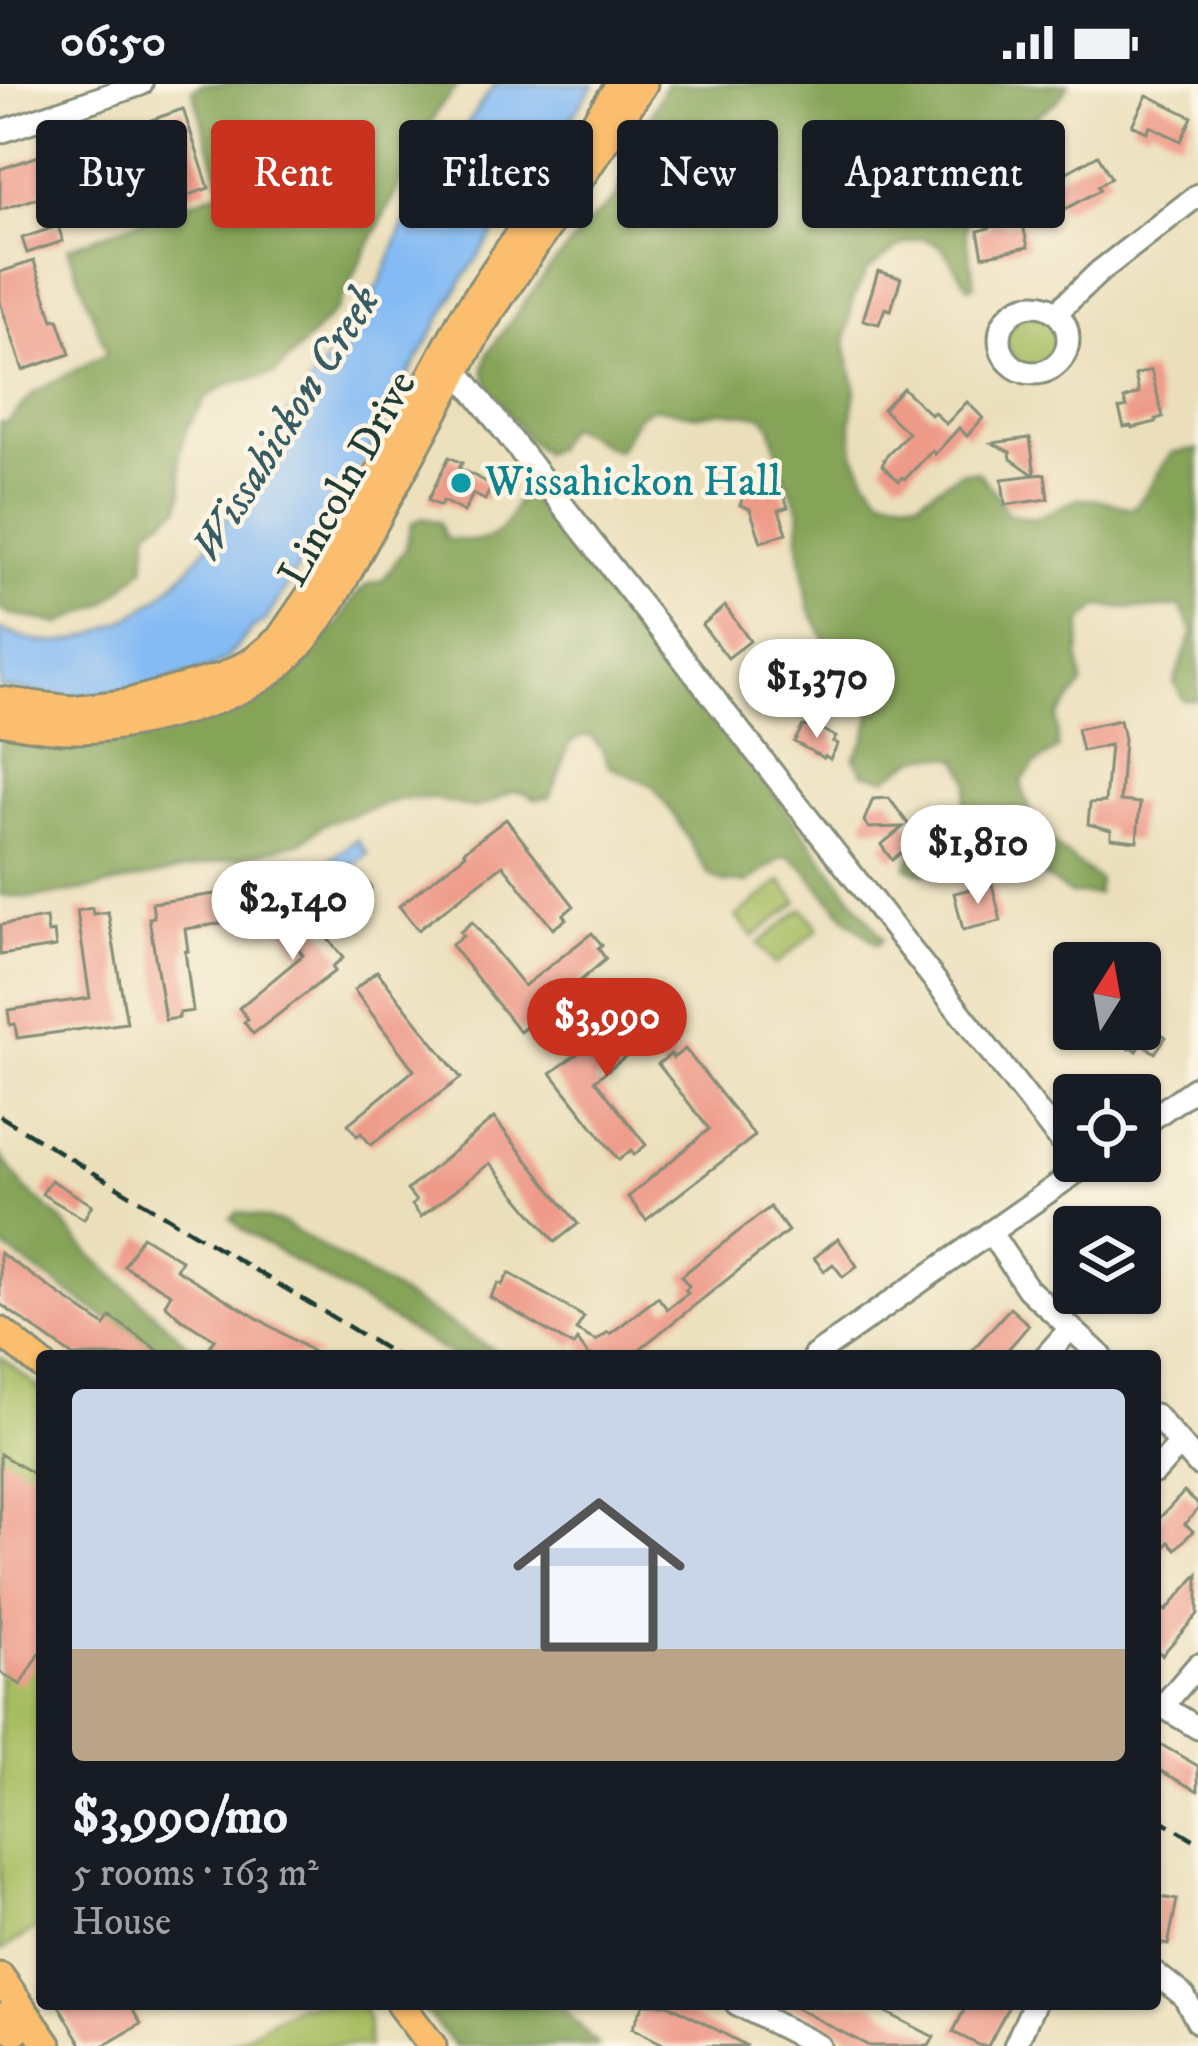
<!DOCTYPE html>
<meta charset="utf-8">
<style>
body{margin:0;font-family:"IM FELL DW Pica",serif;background:#20242c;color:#f1f3f6;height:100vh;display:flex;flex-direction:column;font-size:45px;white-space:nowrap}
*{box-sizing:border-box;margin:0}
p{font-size:39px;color:#9ea1a6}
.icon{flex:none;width:66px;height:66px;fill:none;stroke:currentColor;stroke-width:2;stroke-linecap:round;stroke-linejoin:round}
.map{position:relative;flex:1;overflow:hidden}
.side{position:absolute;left:36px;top:1266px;width:1125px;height:660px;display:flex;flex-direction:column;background:#171b24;border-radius:12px;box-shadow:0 3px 9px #0004}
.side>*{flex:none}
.guide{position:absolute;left:36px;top:36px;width:1128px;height:108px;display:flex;gap:24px}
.needle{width:78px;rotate:11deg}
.tools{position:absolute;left:1053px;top:858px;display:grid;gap:24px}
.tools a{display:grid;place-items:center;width:108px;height:108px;border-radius:12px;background:#171b24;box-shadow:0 3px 9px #0004;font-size:60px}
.price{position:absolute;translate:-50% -102px;padding:0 27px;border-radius:42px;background:#fff;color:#222;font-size:39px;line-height:78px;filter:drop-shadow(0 3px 6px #0008)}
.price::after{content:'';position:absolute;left:50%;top:72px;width:36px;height:27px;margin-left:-18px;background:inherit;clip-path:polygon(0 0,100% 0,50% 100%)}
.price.on{background:#c8321e;color:#fff}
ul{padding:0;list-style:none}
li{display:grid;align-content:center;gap:24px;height:636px;padding:0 36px}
li span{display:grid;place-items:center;height:372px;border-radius:12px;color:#555}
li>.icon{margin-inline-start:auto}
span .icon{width:216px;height:216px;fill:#fffc;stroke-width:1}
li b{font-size:51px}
.pill{padding:0 42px;border-radius:12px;background:#171b24;box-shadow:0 3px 9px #0004;font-size:42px;line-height:108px}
.pill.on{background:#c8321e;color:#fff}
.status{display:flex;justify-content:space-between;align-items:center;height:84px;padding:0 60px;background:#171b24;direction:ltr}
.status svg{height:33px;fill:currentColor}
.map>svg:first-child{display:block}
.green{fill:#a8bd62;stroke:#647d4b;stroke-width:3}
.forest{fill:#86a458;stroke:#527046;stroke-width:3}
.water{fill:#85bbf4;stroke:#527c94;stroke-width:3}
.building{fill:#ee9a88}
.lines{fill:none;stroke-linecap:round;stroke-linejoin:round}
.minor-casing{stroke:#858e78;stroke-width:27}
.major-casing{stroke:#858e78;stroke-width:33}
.minor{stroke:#fff;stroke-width:21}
.major{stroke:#fbbe6e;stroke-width:27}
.rail{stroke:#1f3d34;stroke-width:4.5;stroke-dasharray:18 9;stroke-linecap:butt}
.culture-dot{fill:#0f9aa8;stroke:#fcf5e5;stroke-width:4.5}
.labels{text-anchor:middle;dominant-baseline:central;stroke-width:9;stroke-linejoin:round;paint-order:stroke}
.street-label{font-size:42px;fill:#1f3d34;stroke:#fcf5e5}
.culture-label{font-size:42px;fill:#0d838f;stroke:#fcf5e5;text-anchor:start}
.water-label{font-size:45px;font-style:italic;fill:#385c64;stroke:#fcf5e5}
</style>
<div class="status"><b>06:50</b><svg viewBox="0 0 49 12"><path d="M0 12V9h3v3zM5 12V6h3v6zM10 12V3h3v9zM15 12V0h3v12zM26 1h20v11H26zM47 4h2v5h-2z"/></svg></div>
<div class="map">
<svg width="1198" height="1962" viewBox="0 0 1198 1962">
<rect width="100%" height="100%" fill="#fcf5e5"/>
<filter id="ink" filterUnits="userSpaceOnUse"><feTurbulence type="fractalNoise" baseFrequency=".00833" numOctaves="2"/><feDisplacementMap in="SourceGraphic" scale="24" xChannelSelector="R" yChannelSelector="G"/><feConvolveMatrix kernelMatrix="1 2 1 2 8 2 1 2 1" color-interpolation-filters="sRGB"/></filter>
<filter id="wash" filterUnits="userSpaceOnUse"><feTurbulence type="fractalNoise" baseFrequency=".004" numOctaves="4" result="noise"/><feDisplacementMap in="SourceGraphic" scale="48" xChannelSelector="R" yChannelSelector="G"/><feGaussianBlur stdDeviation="2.7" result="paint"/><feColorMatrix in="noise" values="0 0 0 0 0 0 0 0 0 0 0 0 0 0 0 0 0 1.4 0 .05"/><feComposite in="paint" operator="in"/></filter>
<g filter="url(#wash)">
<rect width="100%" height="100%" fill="#ebdfbb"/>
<!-- green -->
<g class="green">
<path d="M1032 228C1099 229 1030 326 1006 258 1007 241 1017 233 1032 228Z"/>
<polygon points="781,797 798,818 753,853 736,833"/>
<polygon points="803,824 819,845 775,881 758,860"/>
<polygon points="0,1272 42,1307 42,1841 0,1867"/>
<polygon points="299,1920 363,1920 368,1939 368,1962 228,1962"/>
</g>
<!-- forest -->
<g class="forest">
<polygon points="201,0 459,0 438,25 336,226 275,290 228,300 207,313 186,345 179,373 183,408 179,424 149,444 144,484 106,519 60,540 7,529 0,525 0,338 8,338 34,309 107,269 68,164 222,106 193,6"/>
<path d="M666 0H1069L1058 16 1005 55 967 121 966 151 975 201 969 203 940 161 922 154 903 160 867 186 853 214 845 260 856 307 851 337 854 369 867 394 882 412 918 416 961 388H978L997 411 1006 429 1034 435 1078 415 1101 416 1132 425C1151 406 1156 390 1171 369L1198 365V616H1183L1174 598 1193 548 1180 522 1148 525 1099 522 1082 537 1079 574 1082 601 1057 634 1058 665 1034 681 1021 698C1034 752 1057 764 1099 796L1097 810H1070L1015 772 983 766 942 777 925 789 907 784C912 757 940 741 963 727L969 698 959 675C918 667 919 674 886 694L863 689 854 674 865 656 872 629 868 606 851 576 825 556 809 524 799 459 800 425 781 385 772 345 764 332 723 327 699 331 653 323 638 332 618 366C599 362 587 348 568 343L553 364 543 369 530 357 490 306 484 286 488 269 548 186 591 137 616 114 627 80Z"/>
<path d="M529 405 541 411 579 463 783 721 883 855 877 860 848 836 801 781 791 773H783L747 799 725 798 709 791 677 736 652 701 609 682 602 665 590 651C564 657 567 664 561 686 558 696 553 705 549 714L535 715 524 709 512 707 490 719 473 724 431 714 400 715 324 740 301 758 249 771 92 805 32 814 0 811V649L78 660 137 649 247 618 281 600 336 542 354 514 366 501 383 496 405 465 412 439 423 434 439 438 446 455C478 458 497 461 512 428 517 417 519 412 529 405Z"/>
<polygon points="0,1071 26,1106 59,1134 89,1169 200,1272 161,1272 0,1161"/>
<polygon points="238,1128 282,1139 503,1272 452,1272 243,1146 231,1134"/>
<polygon points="419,1920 560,1920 598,1962 455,1962"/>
</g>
<!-- water -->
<g class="water">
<path d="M495 0H594L462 197 404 299 379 351 266 536 252 545 226 575 209 585 142 605 74 613 0 604V545C44 564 70 563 113 542 205 498 234 413 286 334 314 290 350 251 376 206 388 185 394 160 405 139 431 90 463 45 495 0Z"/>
<polygon points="357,755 368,770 339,792 327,778"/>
</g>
<g id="blocks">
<!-- building -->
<g class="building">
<polygon points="1147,11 1192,33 1181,57 1150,42 1147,48 1132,41"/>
<polygon points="183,25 209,104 177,115 176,110 162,115 156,100 130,109 123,86 90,96 88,90 39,107 41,113 0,126 0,85 98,52 100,57 126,48 152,40 151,36"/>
<polygon points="1098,71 1111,94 1098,102 1100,106 1062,127 1057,117 1050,121 1040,103"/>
<polygon points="1000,136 1004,141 1022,137 1028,163 983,172 978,147 990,144 988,138"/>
<polygon points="58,142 63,157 27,169 22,154"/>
<polygon points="34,177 53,236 58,235 70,270 23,286 0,218 0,188"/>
<polygon points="878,187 901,194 891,226 885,224 879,240 863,236"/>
<polygon points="1151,286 1163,333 1156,335 1156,338 1132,344 1131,342 1124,343 1119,325 1127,323 1124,315 1139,309 1135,291"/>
<polygon points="903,304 931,331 934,328 946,340 967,318 983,334 967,352 959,344 935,370 932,367 905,395 902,393 899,397 882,381 885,376 884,375 908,349 883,325"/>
<polygon points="1030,354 1035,391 1045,390 1048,415 1005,421 1002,395 1034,391 1011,375 1010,368 992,359"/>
<polygon points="449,373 462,379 459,384 492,401 485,416 473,410 464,428 443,417 440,422 428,416"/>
<polygon points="751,396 765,402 779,398 788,423 779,426 787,449 761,458 750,425 740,421"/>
<polygon points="725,522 750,557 728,574 702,541"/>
<polygon points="764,579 768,585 772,582 792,610 769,627 745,593"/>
<polygon points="1120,636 1124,655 1120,717 1140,719 1137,757 1111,754 1111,746 1088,740 1090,719 1105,718 1110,661 1082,667 1077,645"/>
<polygon points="808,638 836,653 833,658 838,660 830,675 825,672 824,674 794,658 803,642 806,643"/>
<polygon points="889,714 914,748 908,763 892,776 881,761 903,743 869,744 864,737 873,715"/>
<polygon points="506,735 574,822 563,831 566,835 553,845 503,781 418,846 399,822 466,770 464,767"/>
<polygon points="356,793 364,794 371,803 370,811 361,818 346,818 347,801"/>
<polygon points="992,800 1001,837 963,846 954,809"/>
<polygon points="287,802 343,874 332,883 335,887 253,950 244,938 248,935 239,924 303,871 267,824 278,815 275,811"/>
<polygon points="243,806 245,821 240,822 242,836 185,845 188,867 185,867 193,927 179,929 179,934 165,936 149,834 154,833 152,819"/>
<polygon points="92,824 93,830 108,828 127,939 17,954 15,940 10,941 8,926 90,914 77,827"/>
<polygon points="46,834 48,849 54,848 56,863 0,871 0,841"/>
<polygon points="472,838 524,902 592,849 602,861 598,864 606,875 520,948 451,861 463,852 460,848"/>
<polygon points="377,887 461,994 371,1061 361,1049 357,1052 348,1040 414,986 354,906"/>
<polygon points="1145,913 1158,922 1151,932 1158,937 1153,944 1166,953 1155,969 1142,960 1137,967 1132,963 1130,965 1115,954 1121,945 1140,945 1140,919"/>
<polygon points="642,922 651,933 655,930 664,942 595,996 646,1061 634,1071 631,1066 619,1076 551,989"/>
<polygon points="685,965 755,1052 646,1136 628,1113 709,1045 658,980 671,970 673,974"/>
<polygon points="494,1034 578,1140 555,1158 490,1079 421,1133 412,1121 416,1117 407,1106"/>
<polygon points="51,1096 92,1121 84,1135 42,1110"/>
<polygon points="770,1123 788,1147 631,1272 589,1272 577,1256 573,1262 490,1213 498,1199 502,1201 509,1189 584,1233 576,1246 596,1257 608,1248 610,1250 658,1213 667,1225 688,1209 685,1206 689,1202 681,1192"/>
<polygon points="142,1152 181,1176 176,1185 320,1272 220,1272 208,1265 215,1255 180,1234 165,1220 171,1210 124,1182"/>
<polygon points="838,1154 857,1182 843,1193 833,1180 824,1187 814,1174"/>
<polygon points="0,1169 105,1242 111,1233 166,1272 73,1272 0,1220"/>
<polygon points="1010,1224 1029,1241 1018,1254 1002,1272 967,1272"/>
<polygon points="0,1370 42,1395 42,1566 21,1601 0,1588"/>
<polygon points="1184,1408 1198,1420 1198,1425 1185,1440 1193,1447 1176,1465 1169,1458 1155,1474 1155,1439"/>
<polygon points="1198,1490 1198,1530 1162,1571 1155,1565 1155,1517 1166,1527"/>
<polygon points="1155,1657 1198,1682 1198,1707 1155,1684"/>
<polygon points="1155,1812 1177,1816 1168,1861 1155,1858"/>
<polygon points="58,1920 129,1920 141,1940 103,1962 83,1962"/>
<polygon points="644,1920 668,1920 747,1962 667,1962 632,1944"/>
<polygon points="788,1920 870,1920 934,1953 929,1962 869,1962"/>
<polygon points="967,1920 1010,1920 988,1962 981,1962 953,1948"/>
</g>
</g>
</g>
<g filter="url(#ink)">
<use href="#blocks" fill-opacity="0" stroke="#858e78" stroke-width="3"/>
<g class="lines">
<!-- minor casing -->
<g class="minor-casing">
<g id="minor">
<polyline points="0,48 141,0"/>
<circle cx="1034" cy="255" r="34"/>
<polyline points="1056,229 1099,188 1198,111"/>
<polyline points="456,285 1074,1074"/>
<polyline points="1140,1043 1198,1002"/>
<polyline points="990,1148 1028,1205 1101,1272"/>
<polyline points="814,1272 1092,1077"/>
<polyline points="1046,1272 1070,1245"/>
<polyline points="1155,1331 1198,1380"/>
<polyline points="1155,1388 1180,1360"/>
<polyline points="1155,1618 1198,1644"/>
<polyline points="1162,1623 1198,1581"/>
<polyline points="1155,1889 1184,1912 1198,1938"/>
<polyline points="737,1920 819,1962"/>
<polyline points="1015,1962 1034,1920"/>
</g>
</g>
<!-- major casing -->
<g class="major-casing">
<g id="major">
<polyline points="0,617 71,626 125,620 223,593 254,577 280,555 324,491 463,234 621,0"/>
<path d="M0 636C22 640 43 644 65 645 124 647 234 620 279 581 305 559 324 529 341 500L481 241 643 0"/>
<polyline points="0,1247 42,1281"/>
<polyline points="0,1893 48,1962"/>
<polyline points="400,1920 432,1962"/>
<polyline points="0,1933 15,1947"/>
</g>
</g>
<!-- minor -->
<use href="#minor" class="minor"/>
<!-- major -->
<use href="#major" class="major"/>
<!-- rail -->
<g class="rail">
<polyline points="0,1032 397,1272"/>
<polyline points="1155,1732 1198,1758"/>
</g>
</g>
</g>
<!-- markers -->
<circle class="culture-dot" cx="461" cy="399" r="12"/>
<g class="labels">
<!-- street labels -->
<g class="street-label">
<text transform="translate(348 395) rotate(-61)">Lincoln Drive</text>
</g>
<!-- culture labels -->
<g class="culture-label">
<text x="485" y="399">Wissahickon Hall</text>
</g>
<!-- water labels -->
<g class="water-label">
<text transform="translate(286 340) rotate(-58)">Wissahickon Creek</text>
</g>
</g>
</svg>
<div class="tools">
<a><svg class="needle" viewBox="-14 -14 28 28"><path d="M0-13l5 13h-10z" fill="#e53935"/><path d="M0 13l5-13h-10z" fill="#9ea1a6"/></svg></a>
<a><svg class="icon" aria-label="locate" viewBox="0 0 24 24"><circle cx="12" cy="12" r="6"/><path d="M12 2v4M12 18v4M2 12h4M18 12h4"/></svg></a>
<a><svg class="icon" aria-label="layers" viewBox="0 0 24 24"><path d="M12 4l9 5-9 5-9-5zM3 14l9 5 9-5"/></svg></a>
</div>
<b class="price" style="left:817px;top:657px">$1,370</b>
<b class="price" style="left:978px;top:823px">$1,810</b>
<b class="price" style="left:293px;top:879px">$2,140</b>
<b class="price on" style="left:607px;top:996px">$3,990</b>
<div class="guide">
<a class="pill">Buy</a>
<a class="pill on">Rent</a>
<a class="pill">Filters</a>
<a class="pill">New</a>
<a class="pill">Apartment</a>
</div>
<section class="side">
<ul>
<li><span style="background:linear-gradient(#c9d6e8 70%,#b9a48a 0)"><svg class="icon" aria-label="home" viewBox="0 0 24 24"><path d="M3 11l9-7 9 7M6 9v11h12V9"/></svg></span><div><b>$3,990/mo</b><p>5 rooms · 163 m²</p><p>House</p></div></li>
</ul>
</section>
</div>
